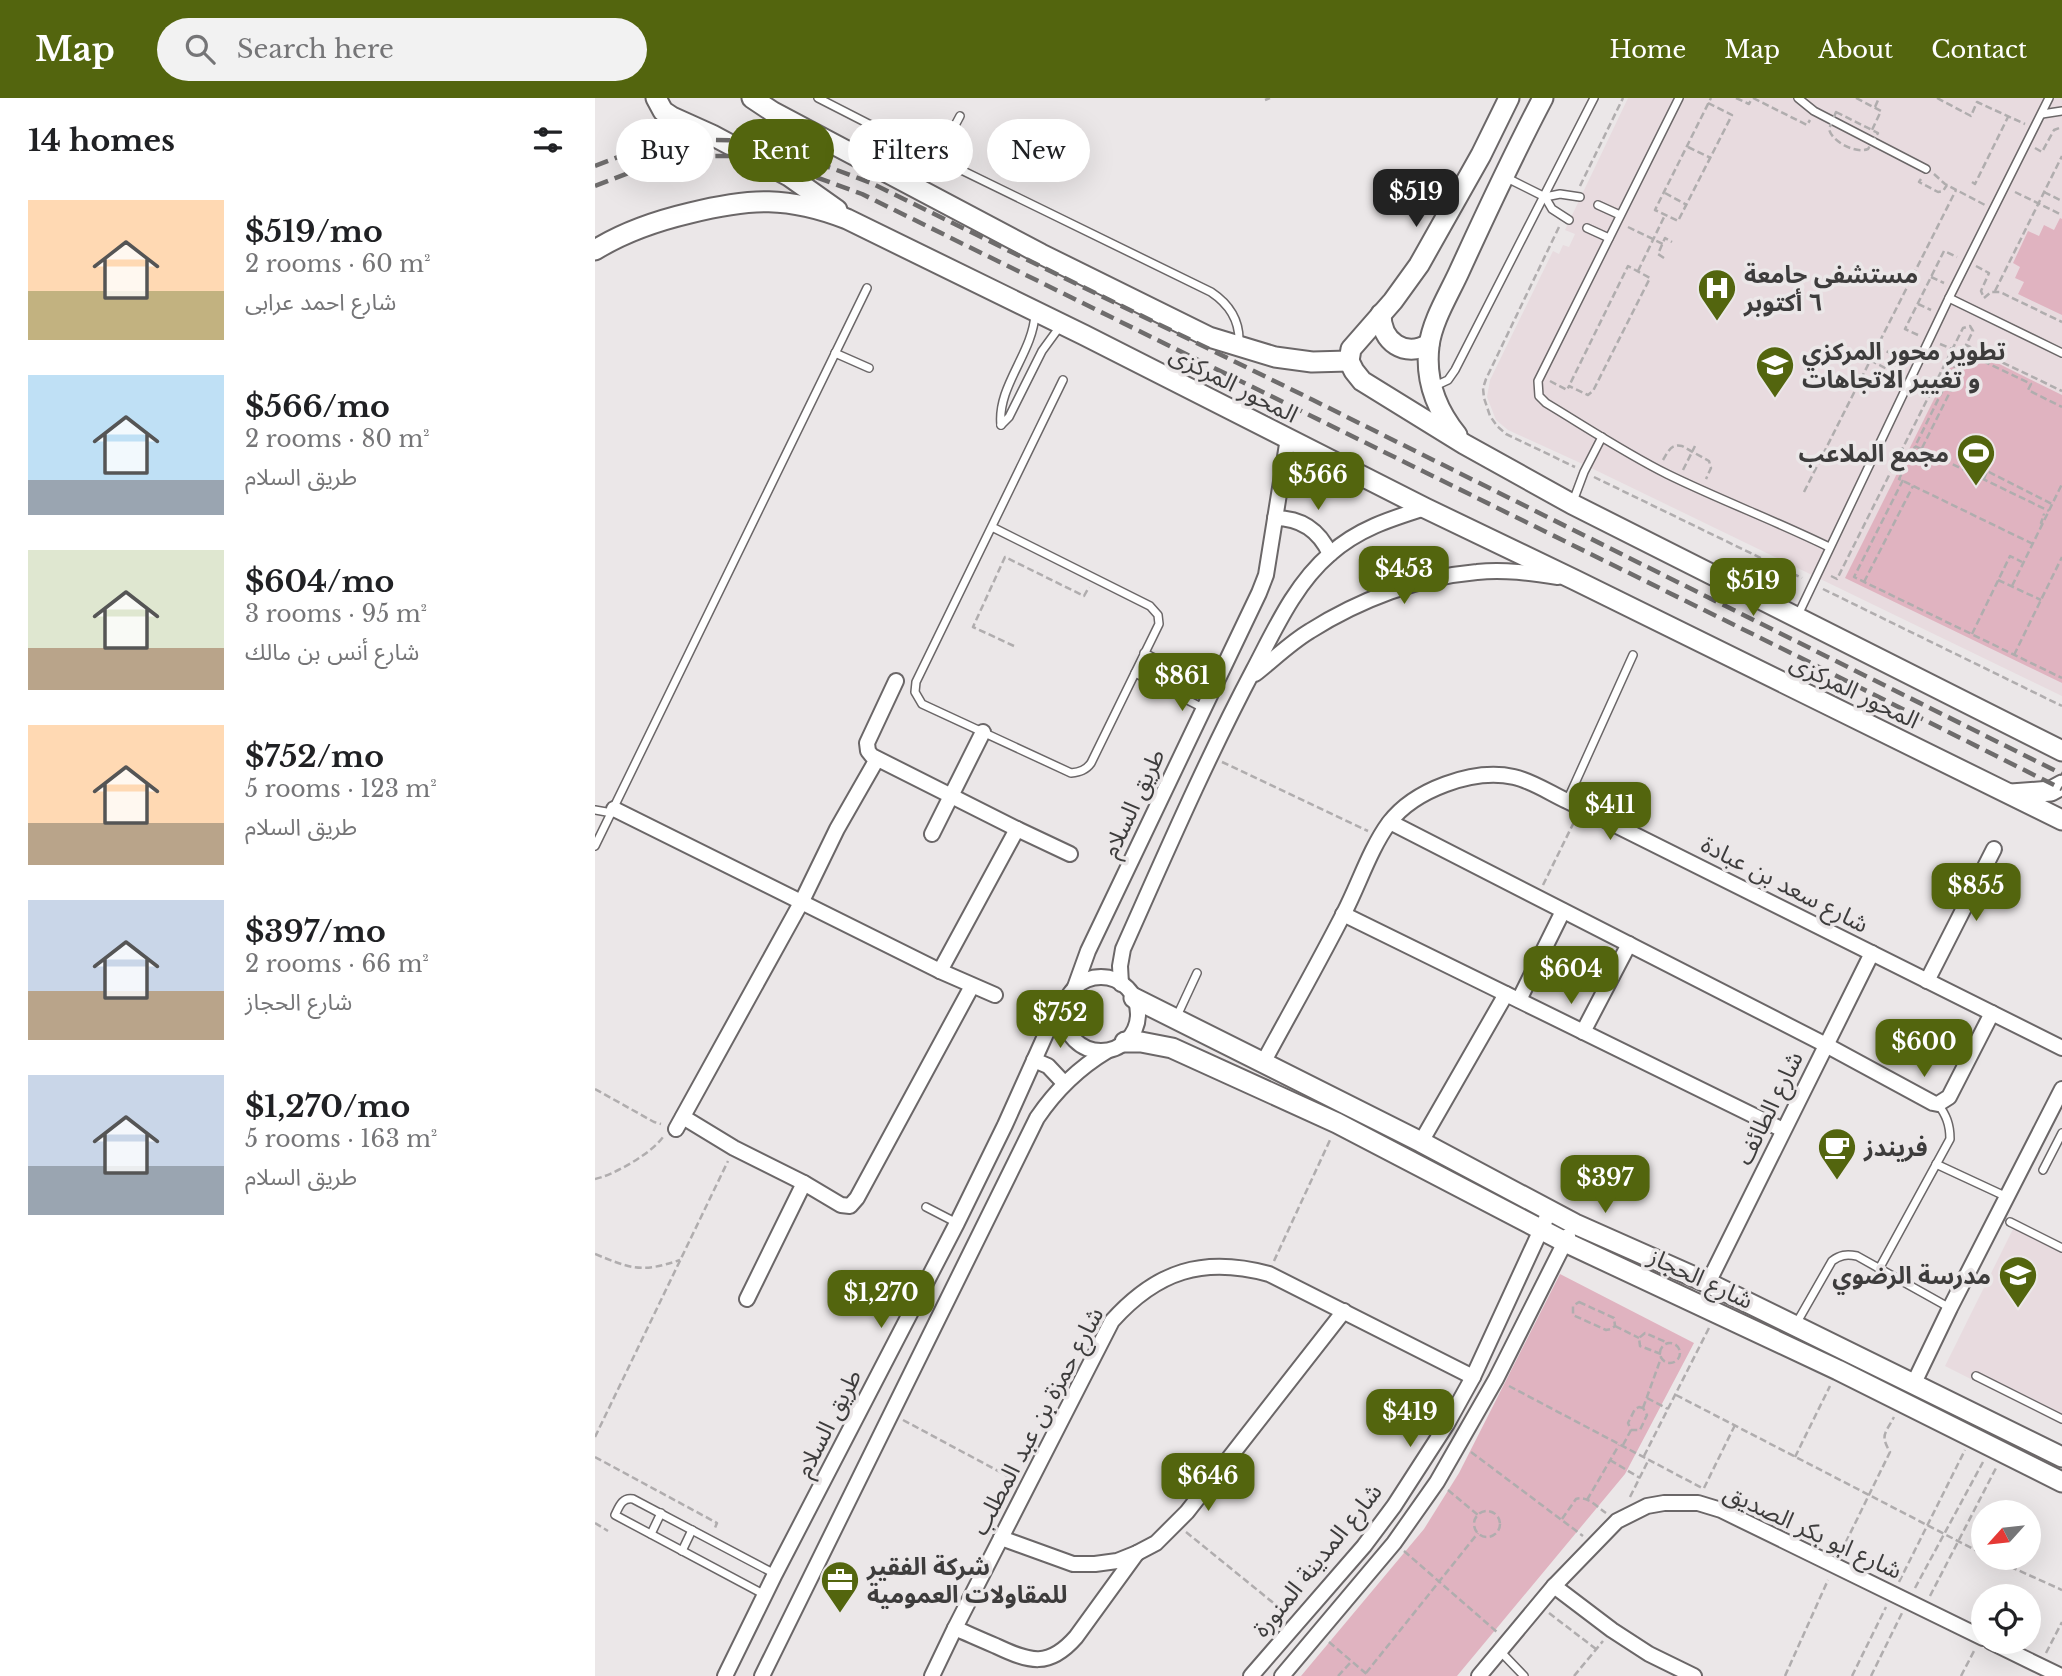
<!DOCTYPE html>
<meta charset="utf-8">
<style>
body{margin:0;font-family:"Libre Baskerville","Noto Sans Arabic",serif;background:#f2f2f2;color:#202124;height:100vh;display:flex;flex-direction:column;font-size:26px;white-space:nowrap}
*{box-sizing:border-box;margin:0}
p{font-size:23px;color:#757577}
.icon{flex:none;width:38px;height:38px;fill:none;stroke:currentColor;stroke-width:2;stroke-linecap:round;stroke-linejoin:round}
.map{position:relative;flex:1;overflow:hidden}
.side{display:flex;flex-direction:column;background:#fff;width:595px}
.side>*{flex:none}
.top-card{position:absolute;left:21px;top:21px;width:665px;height:63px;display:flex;gap:14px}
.needle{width:46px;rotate:243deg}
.controls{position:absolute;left:1376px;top:1402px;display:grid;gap:14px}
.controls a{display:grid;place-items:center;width:70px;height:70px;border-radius:50%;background:#fff;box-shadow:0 7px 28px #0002;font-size:35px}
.price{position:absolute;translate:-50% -60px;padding:0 16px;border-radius:14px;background:#53650e;color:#fff;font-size:23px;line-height:46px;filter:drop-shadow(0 2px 4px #0008)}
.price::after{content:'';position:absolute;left:50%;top:42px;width:21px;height:16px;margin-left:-10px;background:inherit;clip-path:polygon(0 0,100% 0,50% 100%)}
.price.selected{background:#222;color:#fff}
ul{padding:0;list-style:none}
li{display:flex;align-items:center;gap:21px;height:175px;padding:0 28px}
li span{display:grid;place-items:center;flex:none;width:196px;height:140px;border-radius:0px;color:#555}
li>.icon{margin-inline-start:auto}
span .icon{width:84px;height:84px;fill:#fffc;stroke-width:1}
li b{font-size:30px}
h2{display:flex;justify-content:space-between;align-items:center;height:84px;padding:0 28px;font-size:30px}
.tag{padding:0 24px;border-radius:32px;background:#fff;box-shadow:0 7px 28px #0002;font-size:24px;line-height:63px}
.tag.selected{background:#53650e;color:#fff}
header{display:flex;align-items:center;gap:42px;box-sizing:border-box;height:98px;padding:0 35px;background:#53650e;color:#fff}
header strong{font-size:33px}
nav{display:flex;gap:38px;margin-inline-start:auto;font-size:24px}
.search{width:490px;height:63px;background:#f2f2f2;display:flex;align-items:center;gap:18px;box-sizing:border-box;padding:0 24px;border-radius:38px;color:#757577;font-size:26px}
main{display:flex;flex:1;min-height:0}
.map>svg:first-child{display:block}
.built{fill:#e8dbdf}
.green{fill:#e0b3c0}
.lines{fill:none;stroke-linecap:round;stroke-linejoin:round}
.lane-casing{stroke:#6b6768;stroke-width:10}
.street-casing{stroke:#6b6768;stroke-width:18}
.secondary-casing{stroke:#6b6768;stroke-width:23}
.path{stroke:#b0adae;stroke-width:2.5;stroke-dasharray:7 3.5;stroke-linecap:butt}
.lane{stroke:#fff;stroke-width:7}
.street{stroke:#fff;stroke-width:14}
.secondary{stroke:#fff;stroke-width:19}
.rail{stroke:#6e6c6c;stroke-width:4.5;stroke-dasharray:14 7;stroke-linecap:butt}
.labels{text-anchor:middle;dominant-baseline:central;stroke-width:7;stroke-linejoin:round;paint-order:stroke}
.poi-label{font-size:24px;font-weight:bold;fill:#3d3c3c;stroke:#ebe7e8;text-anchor:start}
.street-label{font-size:24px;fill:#3d3c3c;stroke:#ebe7e8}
</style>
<header>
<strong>Map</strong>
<div class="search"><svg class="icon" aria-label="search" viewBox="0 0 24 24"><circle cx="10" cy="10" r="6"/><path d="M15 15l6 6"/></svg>Search here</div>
<nav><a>Home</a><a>Map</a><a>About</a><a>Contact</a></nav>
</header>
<main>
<section class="side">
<h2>14 homes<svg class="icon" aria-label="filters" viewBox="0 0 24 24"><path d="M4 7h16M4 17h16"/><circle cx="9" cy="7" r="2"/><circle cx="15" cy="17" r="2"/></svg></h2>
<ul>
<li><span style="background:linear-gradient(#ffd9b3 65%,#c2b280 0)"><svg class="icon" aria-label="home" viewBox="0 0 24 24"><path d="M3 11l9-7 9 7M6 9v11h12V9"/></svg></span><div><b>$519/mo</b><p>2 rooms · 60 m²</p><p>شارع احمد عرابى</p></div></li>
<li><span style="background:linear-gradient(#bfe0f5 75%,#9aa5b1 0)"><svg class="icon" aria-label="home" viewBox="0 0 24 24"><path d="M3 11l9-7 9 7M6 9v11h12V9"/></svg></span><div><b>$566/mo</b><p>2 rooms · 80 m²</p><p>طريق السلام</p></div></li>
<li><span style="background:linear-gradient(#dfe7d0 70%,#b9a48a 0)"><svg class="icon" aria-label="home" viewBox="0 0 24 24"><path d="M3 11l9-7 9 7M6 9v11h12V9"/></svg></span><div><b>$604/mo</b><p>3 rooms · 95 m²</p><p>شارع أنس بن مالك</p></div></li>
<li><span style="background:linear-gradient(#ffd9b3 70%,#b9a48a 0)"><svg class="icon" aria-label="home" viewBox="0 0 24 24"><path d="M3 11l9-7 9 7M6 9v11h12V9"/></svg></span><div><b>$752/mo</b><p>5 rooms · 123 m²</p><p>طريق السلام</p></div></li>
<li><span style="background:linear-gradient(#c9d6e8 65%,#b9a48a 0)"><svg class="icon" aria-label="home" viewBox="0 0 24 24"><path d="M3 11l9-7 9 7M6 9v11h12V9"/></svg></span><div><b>$397/mo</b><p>2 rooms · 66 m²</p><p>شارع الحجاز</p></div></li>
<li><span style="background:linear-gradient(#c9d6e8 65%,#9aa5b1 0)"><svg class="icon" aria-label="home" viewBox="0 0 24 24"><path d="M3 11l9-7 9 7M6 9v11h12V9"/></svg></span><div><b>$1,270/mo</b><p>5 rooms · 163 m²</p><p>طريق السلام</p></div></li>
</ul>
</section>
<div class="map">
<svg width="1467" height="1578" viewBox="0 0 1467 1578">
<rect width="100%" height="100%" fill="#ebe7e8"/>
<!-- built -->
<g class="built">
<polygon points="1033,0 1467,0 1467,598 992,368 913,332 901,322 892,299 895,282 958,153 964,156 968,147 974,149 980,136 970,132"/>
<polygon points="1419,1129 1467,1154 1467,1327 1350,1268"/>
</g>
<!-- green -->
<g class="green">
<polygon points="1465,120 1467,121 1467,217 1423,196 1429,184 1420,180 1425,169 1418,165 1433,133 1444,138 1449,127 1459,132"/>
<polygon points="1366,247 1467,297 1467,585 1250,480"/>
<polygon points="965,1176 1099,1245 1030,1376 862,1578 706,1578 829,1431 864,1375"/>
</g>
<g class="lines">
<!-- lane casing -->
<g class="lane-casing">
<g id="lane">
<path d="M223 0 311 45 616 194C634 206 645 223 644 245"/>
<path d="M1084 0 943 283 944 298 951 305C991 329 1030 355 1072 376 1125 402 1181 423 1234 449"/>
<polyline points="1203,0 1219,13 1331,71"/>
<polyline points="1447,16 1467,13"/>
<polyline points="342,61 365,18"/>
<polyline points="295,74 311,45"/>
<polyline points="910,79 950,99 957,111 974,122"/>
<polyline points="950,99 965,96 985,99"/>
<polyline points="1003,107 1025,117"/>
<polyline points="992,130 1014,140"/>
<polyline points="1354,200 1467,255"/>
<polyline points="240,255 274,270"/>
<polyline points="840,288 853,282 860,272 999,0"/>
<path d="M406 327C402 288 438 255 440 216"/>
<polyline points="406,327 414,319 447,253 466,227"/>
<polyline points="977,406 989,374 1007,339"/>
<path d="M397 429 555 508 563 517 564 526 496 665C491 672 485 674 476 675L327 606 320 594 321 584 468 282"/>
<polyline points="1202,519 1354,200 1454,0"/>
<polyline points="549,555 619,589"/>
<polyline points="540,575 608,610"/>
<polyline points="972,703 1038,557"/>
<polyline points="0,712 17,715"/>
<polyline points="0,748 272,190"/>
<polyline points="582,918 602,875"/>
<polyline points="1341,1066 1412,1099"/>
<polyline points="1448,1072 1467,1035"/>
<polyline points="331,1109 362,1125"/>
<polyline points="1415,1124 1467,1150"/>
<path d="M1284 1171 1355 1041C1355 1026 1351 1017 1343 1006"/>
<path d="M1201 1226 1237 1163C1245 1157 1251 1156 1262 1158L1355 1210"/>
<polyline points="1381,1278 1467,1321"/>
<polyline points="56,1436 66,1415"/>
<polyline points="87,1453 97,1432"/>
<path d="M170 1497 20 1417C24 1409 27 1399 38 1401L180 1476"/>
<polyline points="905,1553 929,1578"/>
</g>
</g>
<!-- street casing -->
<g class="street-casing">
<g id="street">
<path d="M680 420C706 420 724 432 735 456"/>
<path d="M660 576C678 562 695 545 715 533 764 502 824 479 882 474 909 471 936 475 963 479"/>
<polyline points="301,583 272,645 273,653 277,658 422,731 475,756"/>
<polyline points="19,711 345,873 400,897"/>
<polyline points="795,724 1231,947 1338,1005 1343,1006 1354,999 1397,915"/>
<polyline points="337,736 388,634"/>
<polyline points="748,816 1188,1032"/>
<polyline points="345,873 422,731"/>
<circle cx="506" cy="916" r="37"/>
<polyline points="1332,883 1399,751"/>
<path d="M526 886 525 868 528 851C570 757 611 662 659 571 680 531 700 486 735 456 763 431 795 421 830 410"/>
<polyline points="480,889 493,853 664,495 671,477 693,340"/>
<polyline points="924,902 968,813"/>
<polyline points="988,934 1034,846"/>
<polyline points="439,962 453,968 469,985"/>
<path d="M668 965C695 915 723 866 749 815 764 786 775 751 794 725 819 692 878 670 919 679 937 683 955 695 972 703L1467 950"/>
<polyline points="88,1019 139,1050 209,1085 246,1107 255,1108 262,1100 377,888"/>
<polyline points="81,1031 207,803 242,731 282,661"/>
<polyline points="826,1044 911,896"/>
<polyline points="1113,1185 1277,855"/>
<polyline points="152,1201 209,1085"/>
<polyline points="1318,1287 1355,1210 1467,991"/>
<polyline points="406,1440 478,1466 500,1466 522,1463 542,1455 561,1445 592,1414 749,1213"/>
<polyline points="959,1488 1017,1532 1054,1556 1099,1578"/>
<path d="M360 1530C373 1536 387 1542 401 1548 435 1564 454 1570 481 1539L542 1455"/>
<polyline points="1396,1544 1466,1578"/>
<polyline points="130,1578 180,1476 362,1125 410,1027 454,929 470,906"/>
<path d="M167 1578 442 1020C461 992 482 971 512 953"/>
<path d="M337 1578 360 1530 517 1223C562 1173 608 1158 674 1176L878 1279"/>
<polyline points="656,1578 769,1448 799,1408 852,1326 878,1279 955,1112"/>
<polyline points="687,1578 799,1445 842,1384 901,1281 973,1138"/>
<polyline points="884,1578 959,1488 1022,1423 1052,1408 1069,1405 1103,1405 1126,1412 1388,1540"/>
</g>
</g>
<!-- secondary casing -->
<g class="secondary-casing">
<g id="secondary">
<polyline points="61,0 68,13 77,19 117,37 194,78 242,112"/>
<polyline points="157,0 178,14 446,156 614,239 680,259 717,264 754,263"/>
<path d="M0 152C29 134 61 123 95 115 155 100 193 98 252 121L489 237 830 410 980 482 1467 722"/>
<path d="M786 216C786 244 810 260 834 246"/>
<polyline points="754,263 759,273 767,283 869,346 977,406 1467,653"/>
<polyline points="754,263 756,251 798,203 824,167 886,57 914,0"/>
<path d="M862 337C841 311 830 281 834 248 837 223 854 196 864 174 891 115 918 57 948 0"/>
<polyline points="1416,696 1456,693 1467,687"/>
<polyline points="539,900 826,1044 980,1126 1113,1185 1467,1359"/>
<polyline points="530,944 546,944 577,950 742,1025 970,1144 1243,1272 1467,1384"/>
</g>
</g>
<!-- path -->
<g class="path">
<polyline points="1141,0 1154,6 1157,0"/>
<polyline points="1158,0 1212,27 1215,22"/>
<polyline points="1261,0 1286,13 1277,32"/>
<polyline points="1342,0 1376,18 1382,4 1430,26"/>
<polyline points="670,2 675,0"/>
<polyline points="1113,5 1137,17 1083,123 1060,112 1116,0"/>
<polyline points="1280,9 1284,0"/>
<path d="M1241 14 1283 35 1273 51C1261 56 1237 44 1234 31Z"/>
<polyline points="1093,49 1116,60"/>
<polyline points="1440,50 1447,54 1459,32 1467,29"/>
<polyline points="1339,76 1350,86 1390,107"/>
<polyline points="1326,81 1324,84 1343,94 1348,93 1352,87"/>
<polyline points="1377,84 1380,86 1413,19"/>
<polyline points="985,88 1028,0"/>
<polyline points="1420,94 1467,117"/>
<polyline points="1449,94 1467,103"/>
<polyline points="1070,95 1092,107"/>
<polyline points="964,129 891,281 888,290 889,300 895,318 902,328 911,336 980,369"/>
<polyline points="1033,129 1068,146"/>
<polyline points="1069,160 1063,156 1070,140 1077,144"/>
<polyline points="1381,168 1394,175 1386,193 1389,200"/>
<polyline points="1043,173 1070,117"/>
<polyline points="1336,179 1349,185"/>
<polyline points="1400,193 1467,58"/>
<polyline points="1389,200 1396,194 1405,194 1467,224"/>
<polyline points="1323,206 1336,212"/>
<polyline points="1323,237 1310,231 1349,153 1362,159"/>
<polyline points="1345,246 1357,251"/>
<polyline points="1282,249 1313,263"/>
<polyline points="1275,262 1305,278"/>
<polyline points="955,283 972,292 974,288 993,297 998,293 1055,180 1033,168 974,288"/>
<polyline points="1320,348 1454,413"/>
<polyline points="1327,350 1374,256"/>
<path d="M1068 362C1073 354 1076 345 1087 348L1114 363 1116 370 1111 381"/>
<polyline points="1088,372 1100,348"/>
<polyline points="999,379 1207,480"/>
<polyline points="1389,381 1392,373 1457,406"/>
<polyline points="1308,382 1259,479 1467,580"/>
<polyline points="1209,394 1361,92"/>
<polyline points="1448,426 1446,425 1449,417 1448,416"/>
<polyline points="1438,446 1304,381 1367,253 1436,286 1433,292 1467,309"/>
<polyline points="1236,478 1242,481 1368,230 1375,228 1378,233 1371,247 1467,293"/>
<polyline points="1403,482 1446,502"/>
<polyline points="1269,484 1318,388"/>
<polyline points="1417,488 1467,386"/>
<polyline points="1228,491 1467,608"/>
<polyline points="1377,536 1415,458 1427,464"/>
<polyline points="419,548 378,529 410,459 489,498 494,489"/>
<polyline points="1419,557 1467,459"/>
<polyline points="627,664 773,733"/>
<polyline points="948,787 979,724"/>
<polyline points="0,991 59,1024 66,1026"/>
<path d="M0 1081C19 1077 57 1055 68 1039"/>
<path d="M0 1156C37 1171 46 1175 85 1162"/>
<polyline points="679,1163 735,1042"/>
<polygon points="984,1204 1019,1220 1020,1228 1016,1231 1011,1232 978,1217 978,1208"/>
<polyline points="1020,1228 1044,1240"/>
<circle cx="1075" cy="1255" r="10"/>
<polyline points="1066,1256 1045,1248 1044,1240 1050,1235 1073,1245"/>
<polyline points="914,1288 1109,1391"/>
<polyline points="1081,1297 1388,1456"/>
<polyline points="1052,1300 1073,1311"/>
<polygon points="1044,1309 1048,1310 1052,1317 1045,1332 1036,1332 1033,1325 1040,1311"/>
<polyline points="1048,1310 1066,1260"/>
<polyline points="308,1322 420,1382"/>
<polyline points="0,1339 133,1063"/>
<polyline points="1028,1347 1036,1332"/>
<polyline points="876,1354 988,1438"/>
<polyline points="1049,1358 1114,1230"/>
<polyline points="0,1359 122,1425 119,1432"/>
<polyline points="1200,1359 1235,1288"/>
<polyline points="1015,1362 1045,1380"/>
<polyline points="1109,1390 1140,1327"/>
<polyline points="853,1392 883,1417"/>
<polyline points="1035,1399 1054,1361"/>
<polyline points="992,1402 1024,1347"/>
<circle cx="892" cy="1426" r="13"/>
<path d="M967 1421 981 1401C992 1397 1002 1409 1011 1415"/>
<polyline points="0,1425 13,1433"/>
<polyline points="591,1434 692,1516"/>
<polyline points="809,1453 902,1534"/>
<path d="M1246 1454 1295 1354C1285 1337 1290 1336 1299 1319"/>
<polyline points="1396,1460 1467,1492"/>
<polyline points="1304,1484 1370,1352"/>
<polyline points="1320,1490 1388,1364"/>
<polyline points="1335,1498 1401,1370"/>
<polyline points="954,1515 1001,1551"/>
<polyline points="734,1544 774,1578"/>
<polyline points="1451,1555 1467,1524"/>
<polyline points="771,1575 883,1435"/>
<polyline points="743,1578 757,1563"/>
<polyline points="979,1578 1008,1543"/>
<polyline points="1190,1578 1233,1482"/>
<polyline points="1257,1578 1291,1509"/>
<polyline points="1276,1578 1307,1515"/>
<polyline points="1366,1578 1379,1553"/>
</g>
<!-- lane -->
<use href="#lane" class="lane"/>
<!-- street -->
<use href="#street" class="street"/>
<!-- secondary -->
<use href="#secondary" class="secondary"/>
<!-- rail -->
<g class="rail">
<polyline points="0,68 70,41 165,43 276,85 718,302 1467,676"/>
<polyline points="0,88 77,58 163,58 267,96 1198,556 1467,691"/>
</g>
</g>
<!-- icons -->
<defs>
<g id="hospital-pin" transform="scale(2.0125)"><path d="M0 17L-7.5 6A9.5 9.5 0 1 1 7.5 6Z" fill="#53650e" stroke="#ebe7e8"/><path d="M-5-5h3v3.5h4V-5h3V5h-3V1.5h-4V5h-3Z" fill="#fff"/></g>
<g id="university-pin" transform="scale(2.0125)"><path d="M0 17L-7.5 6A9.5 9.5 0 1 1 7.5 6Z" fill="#53650e" stroke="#ebe7e8"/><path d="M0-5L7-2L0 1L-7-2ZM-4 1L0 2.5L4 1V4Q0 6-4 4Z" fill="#fff"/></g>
<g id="stadium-pin" transform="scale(2.0125)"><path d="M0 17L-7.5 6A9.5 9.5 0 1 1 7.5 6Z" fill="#53650e" stroke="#ebe7e8"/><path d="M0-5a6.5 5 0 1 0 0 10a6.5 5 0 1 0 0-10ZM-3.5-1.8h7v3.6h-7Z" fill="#fff"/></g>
<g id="cafe-pin" transform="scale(2.0125)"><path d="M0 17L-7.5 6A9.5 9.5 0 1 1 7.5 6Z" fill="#53650e" stroke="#ebe7e8"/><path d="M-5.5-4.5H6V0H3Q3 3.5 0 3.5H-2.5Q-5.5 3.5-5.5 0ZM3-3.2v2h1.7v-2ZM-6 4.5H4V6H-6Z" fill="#fff"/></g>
<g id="school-pin" transform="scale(2.0125)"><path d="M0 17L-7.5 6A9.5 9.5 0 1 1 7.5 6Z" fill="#53650e" stroke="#ebe7e8"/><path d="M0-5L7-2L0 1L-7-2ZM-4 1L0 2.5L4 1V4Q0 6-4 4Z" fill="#fff"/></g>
<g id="office-pin" transform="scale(2.0125)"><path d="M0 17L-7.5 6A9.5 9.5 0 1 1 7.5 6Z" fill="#53650e" stroke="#ebe7e8"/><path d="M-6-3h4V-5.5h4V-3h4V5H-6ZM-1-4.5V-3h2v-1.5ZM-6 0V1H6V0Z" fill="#fff"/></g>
</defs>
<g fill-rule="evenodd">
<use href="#hospital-pin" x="1122" y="190"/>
<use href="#university-pin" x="1180" y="267"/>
<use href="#stadium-pin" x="1381" y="355"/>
<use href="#cafe-pin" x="1242" y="1049"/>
<use href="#school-pin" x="1423" y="1177"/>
<use href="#office-pin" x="245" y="1482"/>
</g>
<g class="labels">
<!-- poi labels -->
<g class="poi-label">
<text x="1149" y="176">مستشفى جامعة<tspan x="1149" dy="28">٦ أكتوبر</tspan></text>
<text x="1207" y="253">تطوير محور المركزي<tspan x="1207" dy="28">و تغيير الاتجاهات</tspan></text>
<text x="1354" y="355" text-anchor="end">مجمع الملاعب</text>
<text x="1269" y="1049">فريندز</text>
<text x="1396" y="1177" text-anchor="end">مدرسة الرضوي</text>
<text x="272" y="1468">شركة الفقير<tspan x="272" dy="28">للمقاولات العمومية</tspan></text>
</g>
<!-- street labels -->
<g class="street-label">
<text transform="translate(639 286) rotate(27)">المحور المركزى</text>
<text transform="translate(1260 593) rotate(26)">المحور المركزى</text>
<text transform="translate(538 705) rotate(-65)">طريق السلام</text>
<text transform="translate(1190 786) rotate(27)">شارع سعد بن عبادة</text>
<text transform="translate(1174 1010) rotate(-64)">شارع الطائف</text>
<text transform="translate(1106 1180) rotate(25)">شارع الحجاز</text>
<text transform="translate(442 1323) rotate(-62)">شارع حمزة بن عبد المطلب</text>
<text transform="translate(233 1325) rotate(-63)">طريق السلام</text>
<text transform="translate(1218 1433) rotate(25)">شارع ابو بكر الصديق</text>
<text transform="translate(722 1462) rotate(-51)">شارع المدينة المنورة</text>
</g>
</g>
</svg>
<div class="controls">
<a><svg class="needle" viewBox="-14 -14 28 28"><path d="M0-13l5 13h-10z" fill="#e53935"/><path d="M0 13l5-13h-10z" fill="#757577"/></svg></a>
<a><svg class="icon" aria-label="locate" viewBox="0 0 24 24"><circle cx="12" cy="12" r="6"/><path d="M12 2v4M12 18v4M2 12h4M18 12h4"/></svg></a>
</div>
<b class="price selected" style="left:821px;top:131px">$519</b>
<b class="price" style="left:723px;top:414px">$566</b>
<b class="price" style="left:809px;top:508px">$453</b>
<b class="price" style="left:1158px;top:520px">$519</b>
<b class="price" style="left:587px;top:615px">$861</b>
<b class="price" style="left:1015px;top:744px">$411</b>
<b class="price" style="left:1381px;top:825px">$855</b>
<b class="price" style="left:976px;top:908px">$604</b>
<b class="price" style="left:465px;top:952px">$752</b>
<b class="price" style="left:1329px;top:981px">$600</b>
<b class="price" style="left:1010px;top:1117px">$397</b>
<b class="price" style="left:286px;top:1232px">$1,270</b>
<b class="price" style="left:815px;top:1351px">$419</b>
<b class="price" style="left:613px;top:1415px">$646</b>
<div class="top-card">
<a class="tag">Buy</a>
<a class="tag selected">Rent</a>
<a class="tag">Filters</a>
<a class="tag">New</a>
</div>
</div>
</main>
